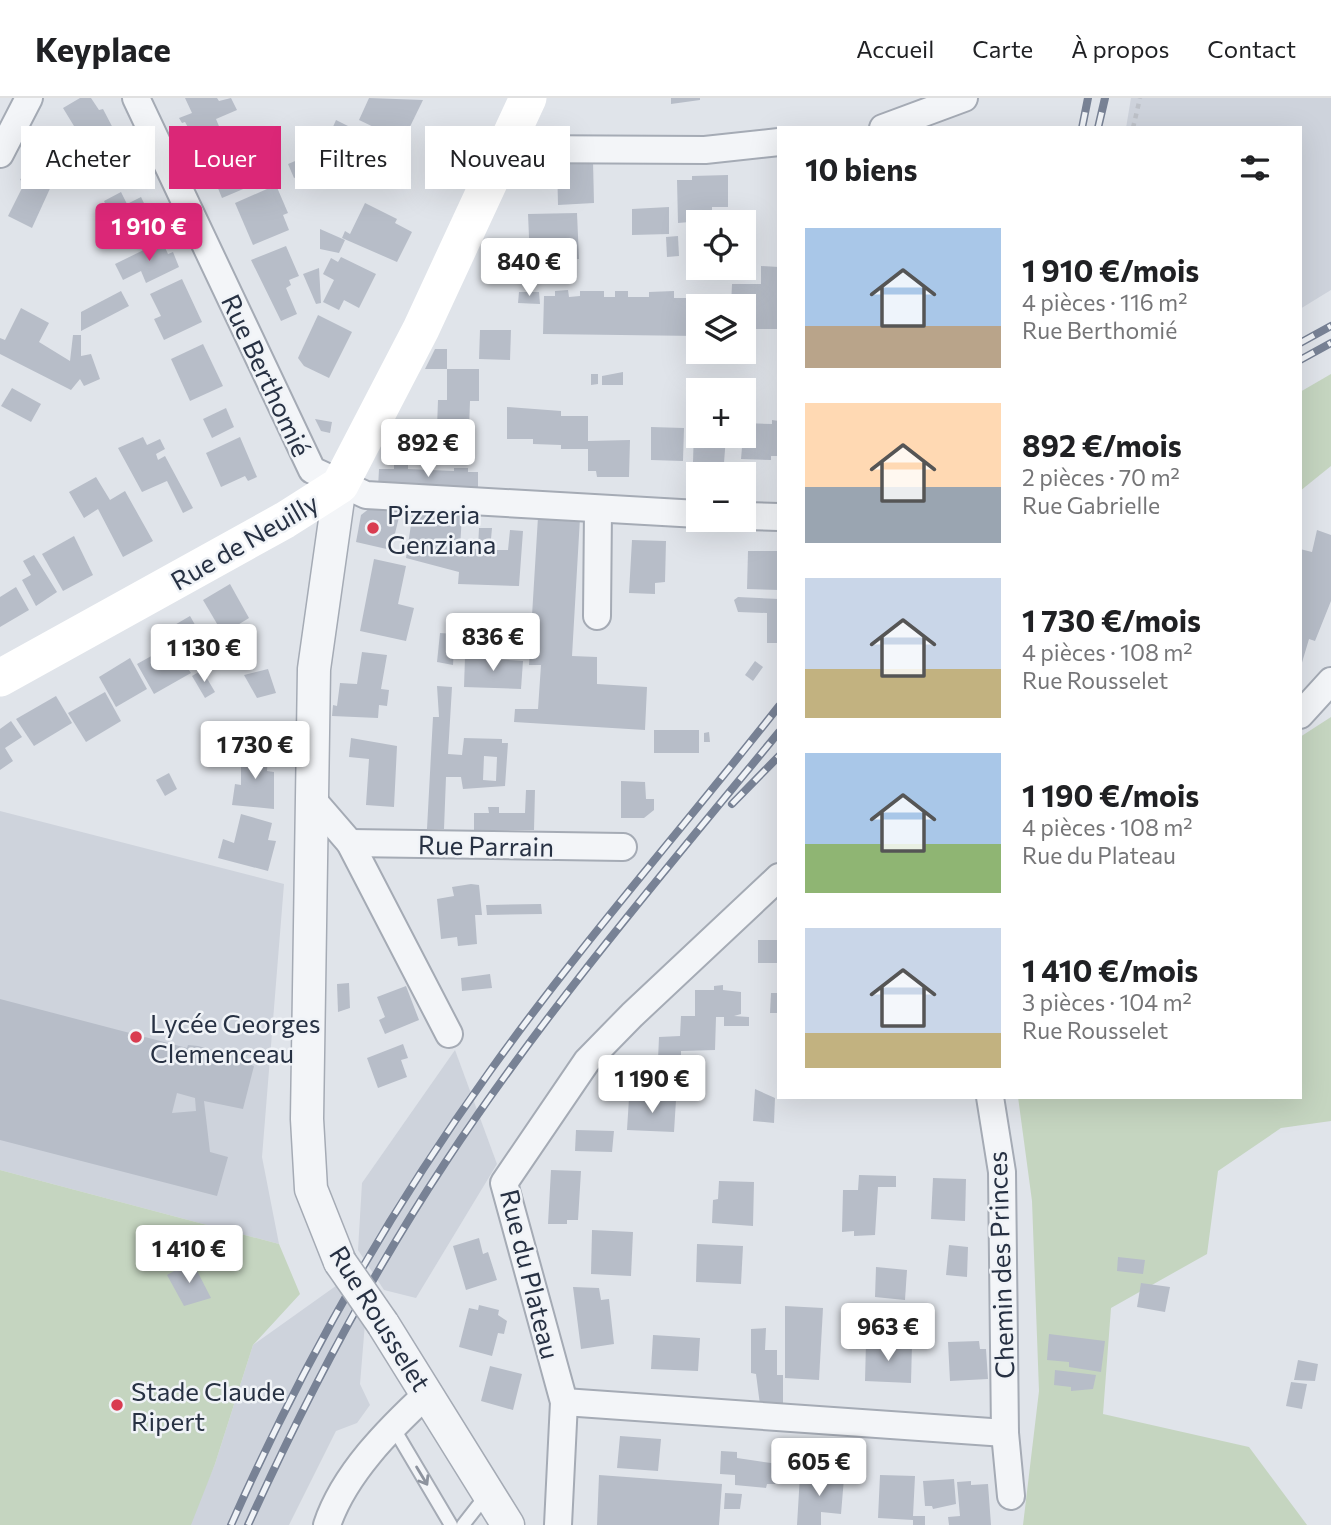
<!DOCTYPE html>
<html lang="fr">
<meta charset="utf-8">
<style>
body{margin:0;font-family:Commissioner,sans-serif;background:#f6f6f6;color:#202124;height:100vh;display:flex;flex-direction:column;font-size:26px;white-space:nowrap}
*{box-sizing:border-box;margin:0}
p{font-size:23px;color:#757577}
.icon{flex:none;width:38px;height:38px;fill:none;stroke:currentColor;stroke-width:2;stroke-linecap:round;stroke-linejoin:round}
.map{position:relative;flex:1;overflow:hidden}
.details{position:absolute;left:777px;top:28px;width:525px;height:973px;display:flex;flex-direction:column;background:#fff;border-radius:0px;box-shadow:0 7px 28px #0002}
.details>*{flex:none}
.guide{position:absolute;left:21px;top:28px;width:651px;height:63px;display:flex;gap:14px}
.tools{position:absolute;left:686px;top:112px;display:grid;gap:14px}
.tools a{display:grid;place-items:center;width:70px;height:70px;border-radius:0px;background:#fff;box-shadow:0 7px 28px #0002;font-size:35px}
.price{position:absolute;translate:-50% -60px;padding:0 16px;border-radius:7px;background:#fff;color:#222;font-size:23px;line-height:46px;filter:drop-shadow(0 2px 4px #0008)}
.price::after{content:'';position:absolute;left:50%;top:42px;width:21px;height:16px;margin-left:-10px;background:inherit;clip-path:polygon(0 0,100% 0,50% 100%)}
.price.current{background:#db2777;color:#fff}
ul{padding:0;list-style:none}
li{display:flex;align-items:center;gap:21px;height:175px;padding:0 28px}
li span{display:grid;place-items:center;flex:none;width:196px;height:140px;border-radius:0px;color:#555}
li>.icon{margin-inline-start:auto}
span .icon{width:84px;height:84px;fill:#fffc;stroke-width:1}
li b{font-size:30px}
h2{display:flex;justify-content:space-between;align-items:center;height:84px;padding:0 28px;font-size:30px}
.tag{padding:0 24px;border-radius:0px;background:#fff;box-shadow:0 7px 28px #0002;font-size:24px;line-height:63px}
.tag.current{background:#db2777;color:#fff}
header{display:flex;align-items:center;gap:42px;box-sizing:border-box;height:98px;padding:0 35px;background:#fff;border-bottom:2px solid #e0e0e0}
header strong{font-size:33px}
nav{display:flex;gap:38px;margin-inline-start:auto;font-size:24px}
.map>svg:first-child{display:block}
.built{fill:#ced3dc}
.green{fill:#c5d5c0}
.building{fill:#b7bdc8;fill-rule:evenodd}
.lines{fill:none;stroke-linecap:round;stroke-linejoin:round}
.service-casing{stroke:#a5abb5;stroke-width:16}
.minor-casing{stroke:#a5abb5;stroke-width:30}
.tertiary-casing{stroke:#a5abb5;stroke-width:35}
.path{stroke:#bec2c9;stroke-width:4.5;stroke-dasharray:5 5;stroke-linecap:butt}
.service{stroke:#f3f5f8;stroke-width:12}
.minor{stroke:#f3f5f8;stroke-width:26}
.tertiary{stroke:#f3f5f8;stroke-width:32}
.secondary{stroke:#fff;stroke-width:37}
.rail-casing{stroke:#788295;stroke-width:8}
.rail{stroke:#f0f3f7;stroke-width:5;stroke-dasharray:16;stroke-linecap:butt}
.tertiary-bridge-casing{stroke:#a5abb5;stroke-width:35;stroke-linecap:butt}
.tertiary-bridge{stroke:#f3f5f8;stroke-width:32}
.oneway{stroke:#8d939e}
.poi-dot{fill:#d93c50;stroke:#f0f3f7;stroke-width:2.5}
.labels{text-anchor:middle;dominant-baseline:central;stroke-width:5;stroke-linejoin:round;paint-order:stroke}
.street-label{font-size:26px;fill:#273143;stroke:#f0f3f7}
.poi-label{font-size:26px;fill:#273143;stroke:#f0f3f7;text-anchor:start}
</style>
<header>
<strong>Keyplace</strong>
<nav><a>Accueil</a><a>Carte</a><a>À propos</a><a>Contact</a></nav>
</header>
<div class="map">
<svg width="1331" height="1427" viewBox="0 0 1331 1427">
<rect width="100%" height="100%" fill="#e0e4ea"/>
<!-- built -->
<g class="built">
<polygon points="1131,0 1331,0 1331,192 1300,211 1300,30 1126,30"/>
<polygon points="0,713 284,786 262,1059 279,1146 0,1072"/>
<polygon points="455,952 497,1066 416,1200 384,1192 358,1152 362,1085"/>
<polygon points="340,1185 365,1225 360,1286 370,1307 357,1325 336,1333 289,1427 189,1427 215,1366 253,1247"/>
</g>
<!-- green -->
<g class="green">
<polygon points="1331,276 1331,368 1300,393 1300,294"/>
<polygon points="1331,619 1331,1023 1281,1030 1218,1073 1207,1156 1111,1210 1103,1316 1249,1349 1307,1427 1023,1427 1039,1293 1032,1103 1018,999 1300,999 1300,639"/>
<polygon points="0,1072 279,1146 300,1196 253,1247 215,1366 191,1427 0,1427"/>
</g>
<!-- building -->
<g class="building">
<polygon points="80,0 91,0 99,12 103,11 128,59 102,74 63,10"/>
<polygon points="185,0 217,0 219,3 231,0 237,12 216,21 228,50 206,60 194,31 190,33 185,24 182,25 179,20 192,15"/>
<polygon points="369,0 423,2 403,43 359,22"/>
<polygon points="671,0 700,0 700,2 671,6"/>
<polygon points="336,22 360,34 352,49 329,38"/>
<polygon points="256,42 268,67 244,78 248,89 222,100 207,64"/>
<polygon points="35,47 63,62 32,130 8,118 25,84 20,82 30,65 26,62"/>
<polygon points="319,53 320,76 301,84 299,78 294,80 288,66"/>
<polygon points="593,63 594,105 558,107 557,65"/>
<polygon points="728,77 728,109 712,109 712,122 678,125 677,82 692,82 692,78"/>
<polygon points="276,87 288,115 283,117 289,132 253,147 235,105"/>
<polygon points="121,94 127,106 141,99 157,132 128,145 112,113 109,114 104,103"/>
<polygon points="365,105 397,121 395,125 412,134 397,164 342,140 345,133 350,136"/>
<polygon points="669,109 669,136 632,137 632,111"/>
<polygon points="577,115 579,161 530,162 528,116"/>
<polygon points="320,131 345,142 339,155 320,151"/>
<polygon points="678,138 679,158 667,159 666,139"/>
<polygon points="162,143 168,156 173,154 179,169 146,185 141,173 123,182 115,166"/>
<polygon points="286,148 299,178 289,182 291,187 286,190 297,216 281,223 251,162"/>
<polygon points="341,159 376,176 359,210 344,202 339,212 323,204 334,182 323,176 331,160 338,164"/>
<polygon points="761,168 779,169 777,231 755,231 755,239 744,239 744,208 731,208 732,186 761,186"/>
<polygon points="319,170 321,205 316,206 303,176"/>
<polygon points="182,181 202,224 164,242 154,221 161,218 150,196"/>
<polygon points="568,192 569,199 580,198 580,193 604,193 604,199 615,199 615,193 628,193 628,199 649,199 649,194 674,193 674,200 697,200 698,238 543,236 544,198 555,198 555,193"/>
<polygon points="121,193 129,208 81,233 81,214"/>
<polygon points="519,194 539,194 540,206 518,205"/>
<polygon points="707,200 720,200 721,206 727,208 707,208"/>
<polygon points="21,210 49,225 39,244 70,263 73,237 81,237 81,258 91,256 100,281 84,288 80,281 71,292 0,256 0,240 5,242"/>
<polygon points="318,217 352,234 329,280 304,268 298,260"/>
<polygon points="480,232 511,232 510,262 479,261"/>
<polygon points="203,246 223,288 190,303 171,261"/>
<polygon points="435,251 447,251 447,271 425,271"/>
<polygon points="447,271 479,271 479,303 470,303 469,331 437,330 438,302 447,302"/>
<polygon points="623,274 623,287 602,287 602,278"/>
<polygon points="591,276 598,276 598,286 591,287"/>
<polygon points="12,290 41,306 31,324 1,308"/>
<polygon points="507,309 561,313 561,318 588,318 588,343 630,342 629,379 597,379 596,373 588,373 588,351 561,351 561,347 533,346 533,341 507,341"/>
<polygon points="226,310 234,329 212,340 203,321"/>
<polygon points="315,321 332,324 330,335 321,333"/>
<polygon points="772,322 779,323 779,358 771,358 771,362 741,361 744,325 772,326"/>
<polygon points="651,329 684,330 683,363 651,362"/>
<polygon points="694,331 698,331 698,338 726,338 724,365 693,364"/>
<polygon points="143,339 147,347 160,341 165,351 156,356 158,362 165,358 193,410 183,415 167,383 142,394 118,350"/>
<polygon points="240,339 257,379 248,383 245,378 221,389 206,355"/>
<polygon points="394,366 408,366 408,371 454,373 454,370 468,370 468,374 478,374 478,393 378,390 379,371 394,371"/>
<polygon points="96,379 110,402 125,393 153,443 123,459 98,411 84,420 69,394"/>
<polygon points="370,410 401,411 391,452 356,444 361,417"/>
<polygon points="413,413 462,417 460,450 478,451 479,430 492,430 490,452 508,452 510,432 523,433 519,488 458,486 459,474 406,460"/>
<polygon points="538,419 580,420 572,558 597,559 597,586 647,589 645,632 514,624 515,611 538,611 541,567 529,567"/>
<polygon points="1317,432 1331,437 1331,503 1315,543 1309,541 1301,568 1300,451 1312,454"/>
<polygon points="74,438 93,477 63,493 42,456"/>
<polygon points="632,442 666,443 665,484 655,485 655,496 629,495"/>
<polygon points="748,453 779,453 779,492 747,491"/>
<polygon points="34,457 57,494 36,508 22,482 31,477 23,463"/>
<polygon points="374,461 406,468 398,506 414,510 406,543 360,533"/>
<polygon points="230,486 249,520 223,536 203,502"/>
<polygon points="16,489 29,512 0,529 0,499"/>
<polygon points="738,499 779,501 779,545 767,545 767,515 738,514 734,502"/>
<polygon points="190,518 206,546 187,556 193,565 186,568 191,575 154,596 137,566 173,546 166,532"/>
<polygon points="440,535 455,536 453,567 437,564"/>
<polygon points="362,554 387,557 381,591 389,592 387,608 379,607 378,620 332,618 333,607 337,608 340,585 357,586"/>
<polygon points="465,559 523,563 521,591 464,589"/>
<polygon points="130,560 147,591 116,609 99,579"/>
<polygon points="755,563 763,569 753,583 745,577"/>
<polygon points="268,571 276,595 257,600 244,577"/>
<polygon points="202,572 215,594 205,600 192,578"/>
<path d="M437 588 452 589 448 656 462 657 464 640 502 641V645H508L505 688 463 691 461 679H446L444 731H427L433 619H439ZM484 658 497 659 496 683 483 682Z"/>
<polygon points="105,594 121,623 86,644 68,615"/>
<polygon points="56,598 72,625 34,648 16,621"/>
<polygon points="11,623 22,639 5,650 13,663 0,672 0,631"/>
<rect x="654" y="632" width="45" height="23"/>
<polygon points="709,634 710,644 704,644 704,635"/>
<polygon points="351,640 397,648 394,709 366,707 369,661 349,659"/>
<polygon points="262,645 268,657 267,673 274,674 274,711 232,707 235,686 241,687 241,657"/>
<polygon points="169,675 177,691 165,698 156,682"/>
<polygon points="621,683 645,684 646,701 654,701 654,712 644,720 621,720"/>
<polygon points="526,692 535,692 534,732 474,732 474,715 489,715 488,709 499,709 499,715 525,715"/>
<polygon points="241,716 272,725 268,742 276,743 268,773 218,760 223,741 234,745"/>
<polygon points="471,786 479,787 482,817 475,817 477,846 458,848 457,839 441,841 437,801 454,798 452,789"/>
<polygon points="541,806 542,816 487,817 486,807"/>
<rect x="758" y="842" width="21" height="23"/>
<polygon points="490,876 492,890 462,893 461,880"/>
<polygon points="349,885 350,910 338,914 337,886"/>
<polygon points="723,887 723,892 741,894 741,916 734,918 749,919 749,928 724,928 724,919 716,919 715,952 681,953 681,961 658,962 659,939 680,938 681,918 695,918 695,892 714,892 714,888"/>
<polygon points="406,888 419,922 385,936 379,922 385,919 377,899"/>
<polygon points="771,895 779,895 779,915 770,915"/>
<path d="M0 901 187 950 188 947 198 948 228 956 238 960V963L254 968 243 1011 204 1003 210 1054 228 1059 217 1098 0 1042ZM177 995 195 1000 196 1013 172 1015Z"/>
<polygon points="403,946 408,960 401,962 407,979 378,990 367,960"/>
<polygon points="755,991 775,1000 774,1025 753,1023"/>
<polygon points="629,1000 676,1002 674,1034 627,1032"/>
<polygon points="576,1032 614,1033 612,1054 575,1053"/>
<polygon points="551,1072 581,1073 578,1122 567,1122 567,1126 548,1126"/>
<polygon points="859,1077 896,1078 896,1089 878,1089 875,1137 854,1138 854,1133 842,1134 843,1092 858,1092"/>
<polygon points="933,1080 966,1081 965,1123 931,1121"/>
<polygon points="719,1083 754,1084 753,1128 712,1125 713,1102 718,1101"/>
<polygon points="592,1132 633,1134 631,1178 591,1176"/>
<polygon points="479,1140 483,1156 488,1154 497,1182 466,1192 453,1148"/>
<polygon points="697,1146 743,1148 741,1186 696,1184"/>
<polygon points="949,1147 968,1149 967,1179 946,1177"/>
<polygon points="1118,1159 1145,1162 1143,1176 1117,1173"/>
<polygon points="192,1163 211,1200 184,1208 167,1177"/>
<polygon points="876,1169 907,1172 905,1202 875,1199"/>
<polygon points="1141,1185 1170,1189 1165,1214 1137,1209"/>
<polygon points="573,1189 599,1190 601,1202 609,1201 614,1246 581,1251"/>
<polygon points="479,1207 499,1212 498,1217 507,1223 504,1236 498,1235 492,1258 459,1249 469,1210 478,1212"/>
<polygon points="785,1208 823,1210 819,1282 785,1280"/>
<polygon points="766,1230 765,1252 777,1252 777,1277 783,1277 783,1309 760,1307 756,1276 751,1275 751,1231"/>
<polygon points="1049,1236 1105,1243 1101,1274 1069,1269 1069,1264 1047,1262"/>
<polygon points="653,1237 700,1240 698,1273 651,1271"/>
<polygon points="979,1243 980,1251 986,1251 988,1281 950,1283 948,1244"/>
<polygon points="866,1244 912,1246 911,1285 865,1283"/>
<polygon points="1298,1262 1318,1266 1315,1283 1294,1282"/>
<polygon points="490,1268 522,1276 513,1312 481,1303"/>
<polygon points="1055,1272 1096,1277 1093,1291 1071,1293 1071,1289 1054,1287"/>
<polygon points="1291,1284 1307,1286 1302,1311 1286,1308"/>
<polygon points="620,1338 661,1341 658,1373 617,1370"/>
<polygon points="721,1353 737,1354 737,1360 778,1366 776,1386 767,1386 766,1390 735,1387 735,1377 720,1376"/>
<polygon points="599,1377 722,1386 719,1427 597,1427"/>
<polygon points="800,1377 844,1380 841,1416 821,1414 821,1427 797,1427"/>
<polygon points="880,1377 915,1378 913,1418 925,1418 925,1427 913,1427 913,1422 878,1420"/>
<polygon points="954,1381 956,1406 933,1411 932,1408 925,1408 923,1383"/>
<polygon points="971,1383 971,1387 988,1386 991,1427 949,1427 948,1419 960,1418 957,1384"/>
<polygon points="725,1395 742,1396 740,1411 724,1411"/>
</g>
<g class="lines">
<!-- service casing -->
<g class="service-casing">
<g id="service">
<polyline points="393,1329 451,1427"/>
<polyline points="463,1427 488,1395"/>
</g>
</g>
<!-- minor casing -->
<g class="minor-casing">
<g id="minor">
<polyline points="136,0 312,372 366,397 698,416"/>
<polyline points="883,30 964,0"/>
<polyline points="504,51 705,52 779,44"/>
<polyline points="0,56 29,0"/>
<polyline points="744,418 779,419"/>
<polyline points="597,518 598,412"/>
<polyline points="1300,617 1331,583"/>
<polyline points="312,701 350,745 449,936"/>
<polyline points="350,745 623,749"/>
<polyline points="990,999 1002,1074 1005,1335 1011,1398"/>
<polyline points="564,1304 1005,1335"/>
<path d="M327 1427C344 1376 389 1331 428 1295"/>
<polyline points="558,1427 564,1304 504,1085 587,963 632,917 779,779"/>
</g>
</g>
<!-- tertiary casing -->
<g class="tertiary-casing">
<g id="tertiary">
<polyline points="340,387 314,571 307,1021 311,1091 340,1164"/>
<polyline points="383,1226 508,1427"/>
</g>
</g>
<!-- path -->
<polyline class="path" points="1133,30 1140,0"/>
<!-- service -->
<use href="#service" class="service"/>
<!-- minor -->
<use href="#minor" class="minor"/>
<!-- tertiary -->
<use href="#tertiary" class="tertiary"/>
<!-- secondary -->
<polyline class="secondary" points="0,580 285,422 340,387 421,231 528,0"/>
<!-- rail casing -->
<g class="rail-casing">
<g id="rail">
<polyline points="1082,30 1088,0"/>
<polyline points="1098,30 1105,0"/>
<polyline points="1300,245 1331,228"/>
<polyline points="1300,262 1331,245"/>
<polyline points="732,706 779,658"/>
<path d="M231 1427C302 1267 388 1115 490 973 580 847 683 730 779 608"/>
<path d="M248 1427C305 1302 369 1180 445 1065 545 913 664 774 779 634"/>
</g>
</g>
<!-- rail -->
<use href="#rail" class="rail"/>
<!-- tertiary-bridge casing -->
<g class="tertiary-bridge-casing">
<polyline id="tertiary-bridge" points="340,1164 383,1226"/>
</g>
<!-- tertiary-bridge -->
<use href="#tertiary-bridge" class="tertiary-bridge"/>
</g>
<!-- one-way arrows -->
<defs><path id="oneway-shaft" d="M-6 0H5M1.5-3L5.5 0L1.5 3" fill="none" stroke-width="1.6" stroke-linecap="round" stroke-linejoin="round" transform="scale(1.75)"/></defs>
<use class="oneway" href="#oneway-shaft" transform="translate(422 1378) rotate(59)"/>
<!-- markers -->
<g class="poi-dot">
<circle cx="373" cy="430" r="7"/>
<circle cx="136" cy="939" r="7"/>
<circle cx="117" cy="1307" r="7"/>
</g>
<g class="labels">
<!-- street labels -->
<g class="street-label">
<text transform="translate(267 277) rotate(65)">Rue Berthomié</text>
<text transform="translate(244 443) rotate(-30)">Rue de Neuilly</text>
<text transform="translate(486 747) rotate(1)">Rue Parrain</text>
<text transform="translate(1000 1167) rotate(-92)">Chemin des Princes</text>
<text transform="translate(531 1176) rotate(76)">Rue du Plateau</text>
<text transform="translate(381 1220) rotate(58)">Rue Rousselet</text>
</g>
<!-- poi labels -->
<g class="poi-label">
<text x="387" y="415">Pizzeria<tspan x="387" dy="30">Genziana</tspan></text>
<text x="150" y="924">Lycée Georges<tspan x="150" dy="30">Clemenceau</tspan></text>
<text x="131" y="1292">Stade Claude<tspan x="131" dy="30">Ripert</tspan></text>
</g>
</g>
</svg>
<div class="tools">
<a><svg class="icon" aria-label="locate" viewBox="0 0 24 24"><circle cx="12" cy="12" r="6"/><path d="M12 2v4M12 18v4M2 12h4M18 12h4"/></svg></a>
<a><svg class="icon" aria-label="layers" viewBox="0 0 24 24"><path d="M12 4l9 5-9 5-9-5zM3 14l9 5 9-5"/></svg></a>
<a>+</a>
<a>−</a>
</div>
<b class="price current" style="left:149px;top:165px">1 910 €</b>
<b class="price" style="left:529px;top:200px">840 €</b>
<b class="price" style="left:428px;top:381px">892 €</b>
<b class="price" style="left:493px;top:575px">836 €</b>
<b class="price" style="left:204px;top:586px">1 130 €</b>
<b class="price" style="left:255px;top:683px">1 730 €</b>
<b class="price" style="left:652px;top:1017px">1 190 €</b>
<b class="price" style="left:189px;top:1187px">1 410 €</b>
<b class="price" style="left:888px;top:1265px">963 €</b>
<b class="price" style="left:819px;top:1400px">605 €</b>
<div class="guide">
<a class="tag">Acheter</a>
<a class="tag current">Louer</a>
<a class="tag">Filtres</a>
<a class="tag">Nouveau</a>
</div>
<section class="details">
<h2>10 biens<svg class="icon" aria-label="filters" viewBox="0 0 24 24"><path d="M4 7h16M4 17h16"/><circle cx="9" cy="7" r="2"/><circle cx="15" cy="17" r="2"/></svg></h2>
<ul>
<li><span style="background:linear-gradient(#a9c7e8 70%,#b9a48a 0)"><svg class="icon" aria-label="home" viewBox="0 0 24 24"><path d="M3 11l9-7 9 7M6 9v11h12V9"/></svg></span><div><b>1 910 €/mois</b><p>4 pièces · 116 m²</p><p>Rue Berthomié</p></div></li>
<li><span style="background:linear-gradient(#ffd9b3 60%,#9aa5b1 0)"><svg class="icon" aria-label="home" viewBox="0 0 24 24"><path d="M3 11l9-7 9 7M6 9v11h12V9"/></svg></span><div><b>892 €/mois</b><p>2 pièces · 70 m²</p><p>Rue Gabrielle</p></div></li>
<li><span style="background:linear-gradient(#c9d6e8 65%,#c2b280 0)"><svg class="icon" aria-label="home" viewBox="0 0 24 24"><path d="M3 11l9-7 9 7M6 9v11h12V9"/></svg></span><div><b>1 730 €/mois</b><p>4 pièces · 108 m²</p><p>Rue Rousselet</p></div></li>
<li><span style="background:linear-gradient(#a9c7e8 65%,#8fb573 0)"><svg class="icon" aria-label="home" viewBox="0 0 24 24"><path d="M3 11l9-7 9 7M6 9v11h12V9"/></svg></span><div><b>1 190 €/mois</b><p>4 pièces · 108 m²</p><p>Rue du Plateau</p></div></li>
<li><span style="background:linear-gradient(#c9d6e8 75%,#c2b280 0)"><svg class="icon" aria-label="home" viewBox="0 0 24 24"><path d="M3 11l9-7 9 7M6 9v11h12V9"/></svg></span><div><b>1 410 €/mois</b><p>3 pièces · 104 m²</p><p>Rue Rousselet</p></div></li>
</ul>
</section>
</div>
